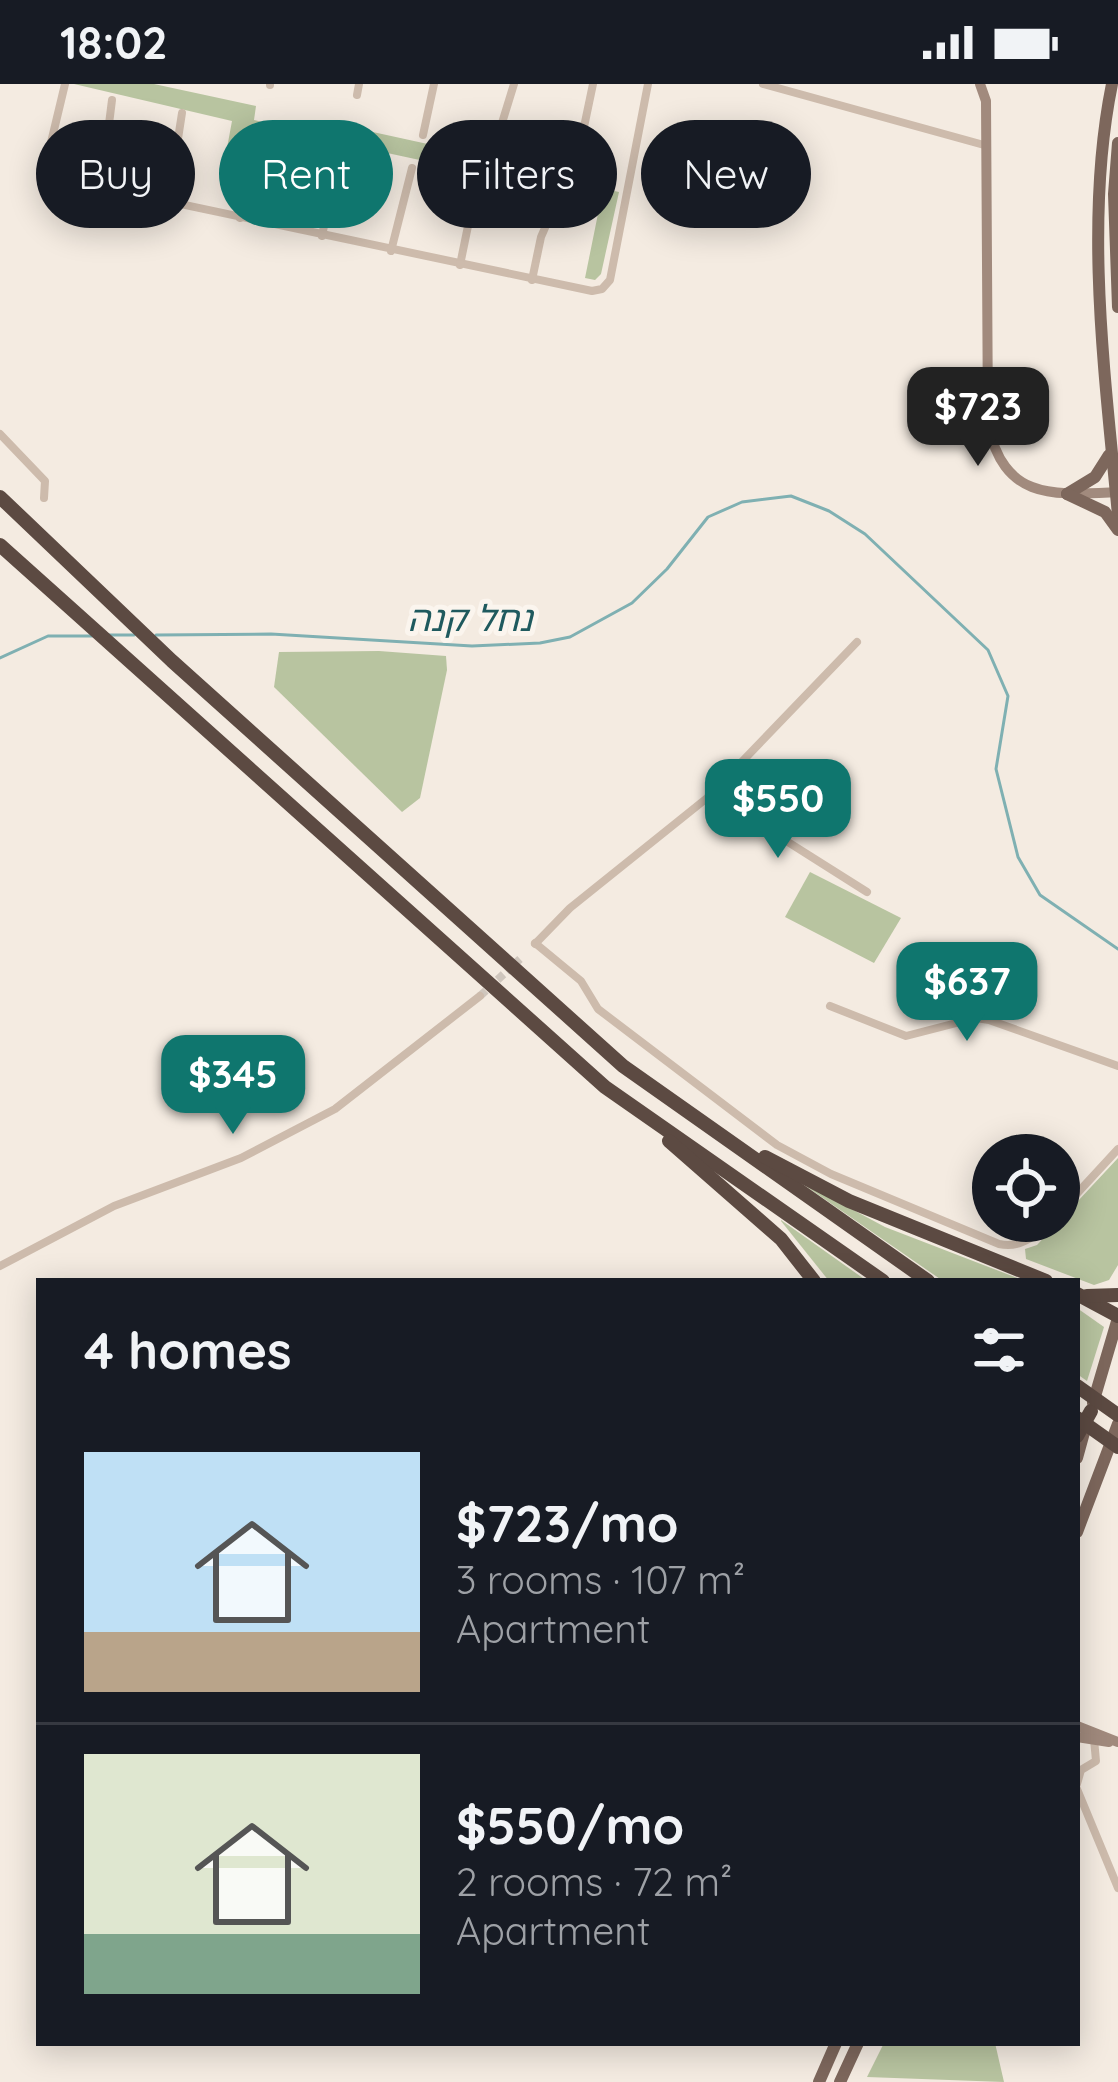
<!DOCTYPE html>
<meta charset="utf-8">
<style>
body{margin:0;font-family:Quicksand,"Noto Sans Hebrew",sans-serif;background:#242831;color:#f1f3f6;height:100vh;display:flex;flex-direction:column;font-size:45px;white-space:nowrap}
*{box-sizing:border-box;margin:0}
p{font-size:39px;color:#9ea1a6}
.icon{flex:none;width:66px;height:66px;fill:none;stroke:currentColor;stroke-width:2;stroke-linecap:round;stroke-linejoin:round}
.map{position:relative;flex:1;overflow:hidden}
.side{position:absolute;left:36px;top:1194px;width:1044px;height:768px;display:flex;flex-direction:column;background:#171b24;border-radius:0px;box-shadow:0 6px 30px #0003}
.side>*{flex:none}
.guide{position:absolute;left:36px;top:36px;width:1047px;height:108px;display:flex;gap:24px}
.buttons{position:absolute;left:972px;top:1050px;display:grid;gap:24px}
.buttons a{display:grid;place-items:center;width:108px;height:108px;border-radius:50%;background:#171b24;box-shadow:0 6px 30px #0003;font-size:60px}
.price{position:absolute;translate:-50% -102px;padding:0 27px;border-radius:24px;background:#0f766e;color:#fff;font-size:39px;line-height:78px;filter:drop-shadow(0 3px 6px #0008)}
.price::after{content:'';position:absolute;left:50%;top:72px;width:36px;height:27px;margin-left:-18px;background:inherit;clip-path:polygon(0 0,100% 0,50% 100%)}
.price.active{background:#222;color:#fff}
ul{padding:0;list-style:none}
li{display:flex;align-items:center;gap:36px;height:300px;padding:0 48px}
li+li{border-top:3px solid #363941}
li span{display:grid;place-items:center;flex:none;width:336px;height:240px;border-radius:0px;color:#555}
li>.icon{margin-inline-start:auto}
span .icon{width:144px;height:144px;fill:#fffc;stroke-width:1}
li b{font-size:51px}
h2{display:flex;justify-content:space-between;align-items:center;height:144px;padding:0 48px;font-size:51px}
.pill{padding:0 42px;border-radius:54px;background:#171b24;box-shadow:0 6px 30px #0003;font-size:42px;line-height:108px}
.pill.active{background:#0f766e;color:#fff}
.status{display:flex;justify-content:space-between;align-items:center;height:84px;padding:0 60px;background:#171b24;direction:ltr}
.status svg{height:33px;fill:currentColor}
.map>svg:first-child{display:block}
.green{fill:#b8c4a0}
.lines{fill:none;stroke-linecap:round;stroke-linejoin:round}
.stream{stroke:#7fb0b2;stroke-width:3}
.street-tunnel{stroke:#cfc6bd;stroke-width:8;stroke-dasharray:8 4;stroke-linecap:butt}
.street{stroke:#cdbbac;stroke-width:8}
.secondary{stroke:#a18a7d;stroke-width:10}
.primary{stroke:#7d675c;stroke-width:12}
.highway{stroke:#5c4a42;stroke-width:14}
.highway-bridge{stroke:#5c4a42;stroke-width:14}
.labels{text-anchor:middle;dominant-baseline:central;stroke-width:10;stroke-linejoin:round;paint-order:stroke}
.water-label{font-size:36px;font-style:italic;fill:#1f5a5e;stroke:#fbf5ee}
</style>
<div class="status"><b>18:02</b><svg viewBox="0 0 49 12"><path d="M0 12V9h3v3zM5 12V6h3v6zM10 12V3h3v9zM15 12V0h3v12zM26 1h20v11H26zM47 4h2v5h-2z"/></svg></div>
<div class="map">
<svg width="1118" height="1998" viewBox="0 0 1118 1998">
<rect width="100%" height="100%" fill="#f4ebe1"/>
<!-- green -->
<g class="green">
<polygon points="74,0 154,0 256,22 254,36 288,44 291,36 316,42 318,36 560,89 559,95 619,108 601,190 595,196 585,194 601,115 378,67 373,92 331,83 319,139 301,135 312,83 227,64 232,37"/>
<polygon points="379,567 446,572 447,586 420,714 402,728 274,603 279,568"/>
<polygon points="810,788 901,834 874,879 785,833"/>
<polygon points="1118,1074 1118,1181 1109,1196 1094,1201 1026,1175 1025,1165 1037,1161"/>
<polygon points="794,1094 885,1143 1025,1197 943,1197"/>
<polygon points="781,1137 781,1136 867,1197 829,1197"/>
<polygon points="1077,1224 1104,1243 1087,1297 1077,1290"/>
<polygon points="884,1959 995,1959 1004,1998 867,1993"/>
</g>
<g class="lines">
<!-- stream -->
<g class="stream">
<polyline points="108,551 134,551"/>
<polyline points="156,551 271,550 472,562 540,559 570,553 632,519 667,485 708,433 742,418 791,412 829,427 865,450 988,566 1008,612 996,685 1018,773 1040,811 1118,865"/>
<polyline points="0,574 48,552 92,552"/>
</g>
<!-- street-tunnel -->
<polyline class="street-tunnel" points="480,912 520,875"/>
<!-- street -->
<g class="street">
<polyline points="65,0 48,71 52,89 62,95 592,207 602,205 610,196 648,0"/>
<polyline points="763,0 984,61"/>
<polyline points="270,1 270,0"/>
<polyline points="357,11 359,0"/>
<polyline points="423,51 434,0"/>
<polyline points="498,52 514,0"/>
<polyline points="580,62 593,0"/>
<polyline points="101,104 112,16"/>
<polyline points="168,119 182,29"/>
<polyline points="240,134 251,78"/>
<polyline points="322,152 329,117 342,85"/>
<polyline points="391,167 412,84"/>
<polyline points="460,181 468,142 483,100"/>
<polyline points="532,196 541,153 561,107"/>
<polyline points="0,350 45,397 44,414"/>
<polyline points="712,710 867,808"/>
<path d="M535 859 581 897 598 925 777 1061 831 1090 999 1160C1022 1165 1035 1151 1051 1137"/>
<polyline points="535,860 570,824 707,714 857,558"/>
<polyline points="830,922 906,952 976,934 989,936 1118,982"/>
<polyline points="1059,1129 1118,1065"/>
<polyline points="0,1182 114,1122 241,1074 335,1025 480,912"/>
<polyline points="1077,1700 1081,1686 1096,1677 1094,1655"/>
<polyline points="1077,1705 1118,1804"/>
</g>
<!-- secondary -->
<g class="secondary">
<path d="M980 0 986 17 988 341C1005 417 1053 411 1118 408"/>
<polyline points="1077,1642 1118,1658"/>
<polyline points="1077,1653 1109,1658"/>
</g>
<!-- primary -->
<g class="primary">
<path d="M1112 0C1084 137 1105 292 1118 431"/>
<polyline points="1118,59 1114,110 1118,223"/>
<polyline points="1067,410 1095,393 1109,371"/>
<polyline points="1067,410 1105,428 1118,446"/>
<polyline points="1093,1319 1118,1234"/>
<polyline points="1077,1374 1085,1345"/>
<polyline points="1077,1448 1118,1340"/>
<polyline points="819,1998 836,1959"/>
<polyline points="840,1998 858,1959"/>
</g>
<!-- highway -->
<g class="highway">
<polyline points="0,413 172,577 623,982 928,1197"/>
<polyline points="0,461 605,1003 883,1197"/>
<polyline points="669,1057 781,1155 814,1197"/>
<polyline points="765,1073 849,1117 1046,1197"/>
<polyline points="1077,1210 1118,1232"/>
<polyline points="1087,1212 1118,1211"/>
<polyline points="1077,1352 1091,1327"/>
</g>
<!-- highway-bridge -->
<g class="highway-bridge">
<polyline points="1077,1302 1118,1331"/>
<polyline points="1077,1334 1118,1363"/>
</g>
</g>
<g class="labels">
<!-- water labels -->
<g class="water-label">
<text x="470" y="533">נחל קנה</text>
</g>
</g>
</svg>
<div class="buttons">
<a><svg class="icon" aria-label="locate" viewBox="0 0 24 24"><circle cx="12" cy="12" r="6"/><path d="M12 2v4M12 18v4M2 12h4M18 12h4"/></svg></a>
</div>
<b class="price active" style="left:978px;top:385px">$723</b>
<b class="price" style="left:778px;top:777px">$550</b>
<b class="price" style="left:967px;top:960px">$637</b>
<b class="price" style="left:233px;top:1053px">$345</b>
<div class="guide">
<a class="pill">Buy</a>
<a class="pill active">Rent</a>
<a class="pill">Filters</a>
<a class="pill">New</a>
</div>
<section class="side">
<h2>4 homes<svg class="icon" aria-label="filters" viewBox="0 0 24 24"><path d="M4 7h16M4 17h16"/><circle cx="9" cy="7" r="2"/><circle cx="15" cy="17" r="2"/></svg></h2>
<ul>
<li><span style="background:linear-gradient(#bfe0f5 75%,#b9a48a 0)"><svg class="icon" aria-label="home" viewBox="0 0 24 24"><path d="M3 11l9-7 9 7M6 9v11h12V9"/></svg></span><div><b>$723/mo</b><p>3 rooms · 107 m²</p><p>Apartment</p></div></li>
<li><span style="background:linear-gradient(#dfe7d0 75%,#7fa58c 0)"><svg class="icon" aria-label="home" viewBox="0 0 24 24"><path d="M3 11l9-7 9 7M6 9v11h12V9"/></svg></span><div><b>$550/mo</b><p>2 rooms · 72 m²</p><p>Apartment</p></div></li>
</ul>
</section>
</div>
